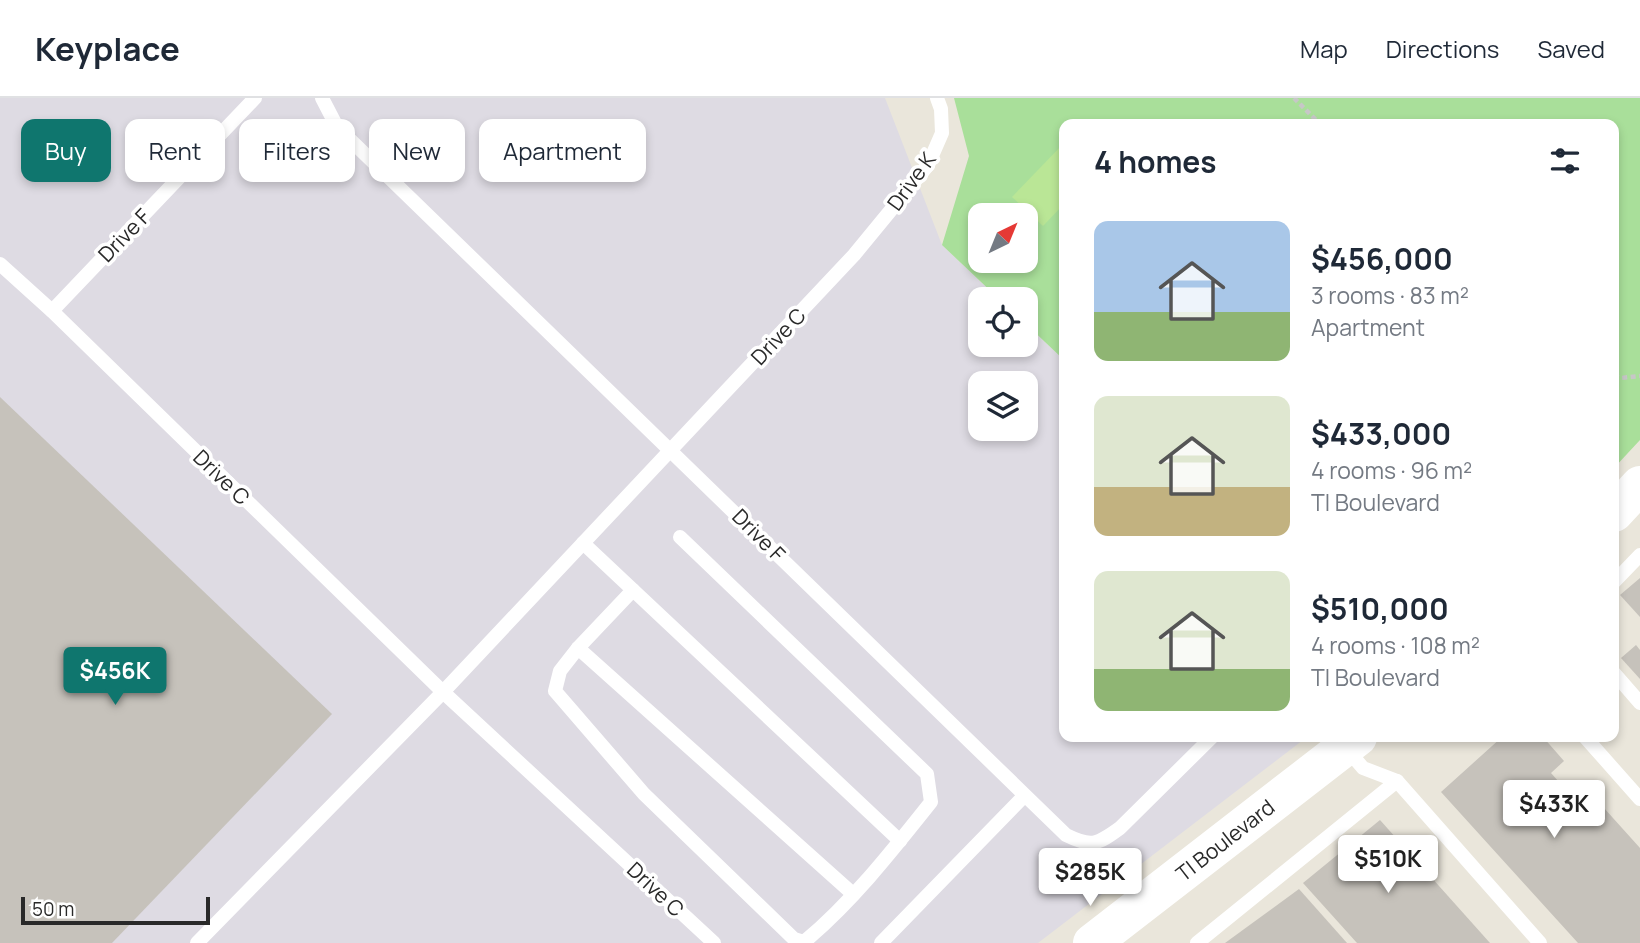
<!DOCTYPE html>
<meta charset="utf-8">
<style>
body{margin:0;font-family:Manrope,sans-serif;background:#f2f2f3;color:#1f2937;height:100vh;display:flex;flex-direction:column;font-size:26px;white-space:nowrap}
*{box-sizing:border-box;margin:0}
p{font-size:23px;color:#747a83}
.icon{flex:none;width:38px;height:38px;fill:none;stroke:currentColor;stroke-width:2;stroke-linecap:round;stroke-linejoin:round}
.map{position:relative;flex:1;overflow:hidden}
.details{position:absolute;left:1059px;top:21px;width:560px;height:623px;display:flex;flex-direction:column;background:#fff;border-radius:14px;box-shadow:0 4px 10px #0003}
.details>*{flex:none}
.top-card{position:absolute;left:21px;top:21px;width:665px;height:63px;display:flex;gap:14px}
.needle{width:46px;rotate:43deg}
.buttons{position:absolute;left:968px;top:105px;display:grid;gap:14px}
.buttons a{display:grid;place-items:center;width:70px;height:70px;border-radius:14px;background:#fff;box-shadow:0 4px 10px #0003;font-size:35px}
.scale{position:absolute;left:21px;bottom:18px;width:189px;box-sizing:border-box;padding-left:7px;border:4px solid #292929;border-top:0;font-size:19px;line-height:24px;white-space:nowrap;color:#292929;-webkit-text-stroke:5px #fff;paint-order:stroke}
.price{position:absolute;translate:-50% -60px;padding:0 16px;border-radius:7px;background:#fff;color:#222;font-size:23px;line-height:46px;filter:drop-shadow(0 2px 4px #0008)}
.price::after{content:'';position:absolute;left:50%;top:42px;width:21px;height:16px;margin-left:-10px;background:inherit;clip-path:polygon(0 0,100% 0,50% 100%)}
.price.selected{background:#0f766e;color:#fff}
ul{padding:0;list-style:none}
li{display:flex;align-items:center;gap:21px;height:175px;padding:0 35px}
li span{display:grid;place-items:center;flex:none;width:196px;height:140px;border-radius:14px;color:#555}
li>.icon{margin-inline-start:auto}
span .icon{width:84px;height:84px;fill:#fffc;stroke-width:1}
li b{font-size:30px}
h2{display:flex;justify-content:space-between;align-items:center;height:84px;padding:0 35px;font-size:30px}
.tag{padding:0 24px;border-radius:14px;background:#fff;box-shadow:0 4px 10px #0003;font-size:24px;line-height:63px}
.tag.selected{background:#0f766e;color:#fff}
header{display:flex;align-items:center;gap:42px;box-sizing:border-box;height:98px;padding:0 35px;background:#fff;border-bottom:2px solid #e0e1e3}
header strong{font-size:33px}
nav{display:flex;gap:38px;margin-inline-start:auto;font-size:24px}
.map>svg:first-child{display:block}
.industrial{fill:#dedbe3;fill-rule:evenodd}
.green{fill:#a9df9a;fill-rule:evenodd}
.pitch{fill:#bae696}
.building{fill:#c6c2bb}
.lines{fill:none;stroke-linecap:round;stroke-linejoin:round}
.path{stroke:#c7c7c7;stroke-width:4.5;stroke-dasharray:5 3.5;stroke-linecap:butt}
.lane{stroke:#fff;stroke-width:14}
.secondary{stroke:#fff;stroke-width:38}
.labels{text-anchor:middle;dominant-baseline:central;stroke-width:7;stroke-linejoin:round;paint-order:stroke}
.street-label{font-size:21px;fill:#292929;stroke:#fff}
</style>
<header>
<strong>Keyplace</strong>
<nav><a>Map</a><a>Directions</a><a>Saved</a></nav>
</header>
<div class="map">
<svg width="1640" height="845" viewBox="0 0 1640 845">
<rect width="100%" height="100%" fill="#eae6db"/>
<!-- industrial -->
<path class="industrial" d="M0 0H885L942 147 999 201H980V247H1026V226L1064 262V639H1307L1038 845H0ZM980 285H1026V331H980Z"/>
<!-- green -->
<path class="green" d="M954 0H1640V342L1614 370V26H1064V262L1026 226V201H999L942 147 969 58ZM980 117H1026V163H980Z"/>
<!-- pitch -->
<polygon class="pitch" points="1064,45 1064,106 1043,128 1012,99"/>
<!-- building -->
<g class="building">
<polygon points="0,299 332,616 112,845 0,845"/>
<polygon points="1640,480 1640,519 1620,497"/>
<polygon points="1636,547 1640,552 1640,581 1621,560"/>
<polygon points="1502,639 1543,639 1564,663 1551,675 1583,711 1595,700 1640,750 1640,845 1578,845 1441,694"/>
<polygon points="1380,722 1490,845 1357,845 1303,785"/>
<polygon points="1299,791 1347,845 1225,845"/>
</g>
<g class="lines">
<!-- path -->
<g class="path">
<polyline points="1294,0 1320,26"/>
<polyline points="1614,278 1621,280 1640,278"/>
</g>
<!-- lane -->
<g class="lane">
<path d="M322 0 337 29 1066 737C1092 750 1098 746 1120 730L1212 639"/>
<polyline points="0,166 52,213 443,594 714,845"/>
<polyline points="52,213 255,0"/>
<path d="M583 445 633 492 578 550 560 573 555 593 644 696 794 841 804 844C852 804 892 753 931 704L927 676 680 439"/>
<polyline points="1614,484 1640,457"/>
<polyline points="633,492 900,743"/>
<polyline points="578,550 853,796"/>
<polyline points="1614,575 1640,605"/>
<polyline points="1585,639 1640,701"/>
<polyline points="1346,650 1363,670 1397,683 1540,845"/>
<polyline points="197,845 443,594 854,157 928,67 942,35 941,11 937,0"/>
<polyline points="881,845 1024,698"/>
<polyline points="1197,845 1397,683"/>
</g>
<!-- secondary -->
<g class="secondary">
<polyline points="1614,415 1640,387"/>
<polyline points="1092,845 1358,639"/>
</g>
</g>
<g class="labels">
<!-- street labels -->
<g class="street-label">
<text transform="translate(911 83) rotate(-54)">Drive K</text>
<text transform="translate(124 137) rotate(-46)">Drive F</text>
<text transform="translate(778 238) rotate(-47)">Drive C</text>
<text transform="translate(222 379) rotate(44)">Drive C</text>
<text transform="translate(759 437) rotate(45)">Drive F</text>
<text transform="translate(1225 742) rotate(-38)">TI Boulevard</text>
<text transform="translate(656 791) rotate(43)">Drive C</text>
</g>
</g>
</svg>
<div class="buttons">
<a><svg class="needle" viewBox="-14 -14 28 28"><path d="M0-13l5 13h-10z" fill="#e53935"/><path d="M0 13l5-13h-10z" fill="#747a83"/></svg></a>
<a><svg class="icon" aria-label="locate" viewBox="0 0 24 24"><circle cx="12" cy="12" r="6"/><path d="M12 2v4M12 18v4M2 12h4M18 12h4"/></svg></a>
<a><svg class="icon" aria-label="layers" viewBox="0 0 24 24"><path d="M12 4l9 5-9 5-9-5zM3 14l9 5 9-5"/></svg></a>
</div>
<div class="scale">50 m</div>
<b class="price selected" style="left:115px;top:609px">$456K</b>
<b class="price" style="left:1554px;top:742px">$433K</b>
<b class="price" style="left:1388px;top:797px">$510K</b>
<b class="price" style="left:1090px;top:810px">$285K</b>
<div class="top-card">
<a class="tag selected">Buy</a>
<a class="tag">Rent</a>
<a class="tag">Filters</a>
<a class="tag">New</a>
<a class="tag">Apartment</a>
</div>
<section class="details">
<h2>4 homes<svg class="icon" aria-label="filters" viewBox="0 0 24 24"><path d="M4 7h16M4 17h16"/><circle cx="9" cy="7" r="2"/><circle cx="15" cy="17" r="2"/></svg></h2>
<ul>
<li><span style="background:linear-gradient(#a9c7e8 65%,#8fb573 0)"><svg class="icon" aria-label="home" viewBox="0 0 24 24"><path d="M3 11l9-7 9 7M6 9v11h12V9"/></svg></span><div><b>$456,000</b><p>3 rooms · 83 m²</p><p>Apartment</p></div></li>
<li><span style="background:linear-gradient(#dfe7d0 65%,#c2b280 0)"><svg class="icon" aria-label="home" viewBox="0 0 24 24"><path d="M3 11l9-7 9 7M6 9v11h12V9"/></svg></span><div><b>$433,000</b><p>4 rooms · 96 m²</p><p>TI Boulevard</p></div></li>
<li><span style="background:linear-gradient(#dfe7d0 70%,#8fb573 0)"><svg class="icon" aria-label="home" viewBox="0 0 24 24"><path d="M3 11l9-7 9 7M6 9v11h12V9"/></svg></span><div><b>$510,000</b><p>4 rooms · 108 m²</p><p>TI Boulevard</p></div></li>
</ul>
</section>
</div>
